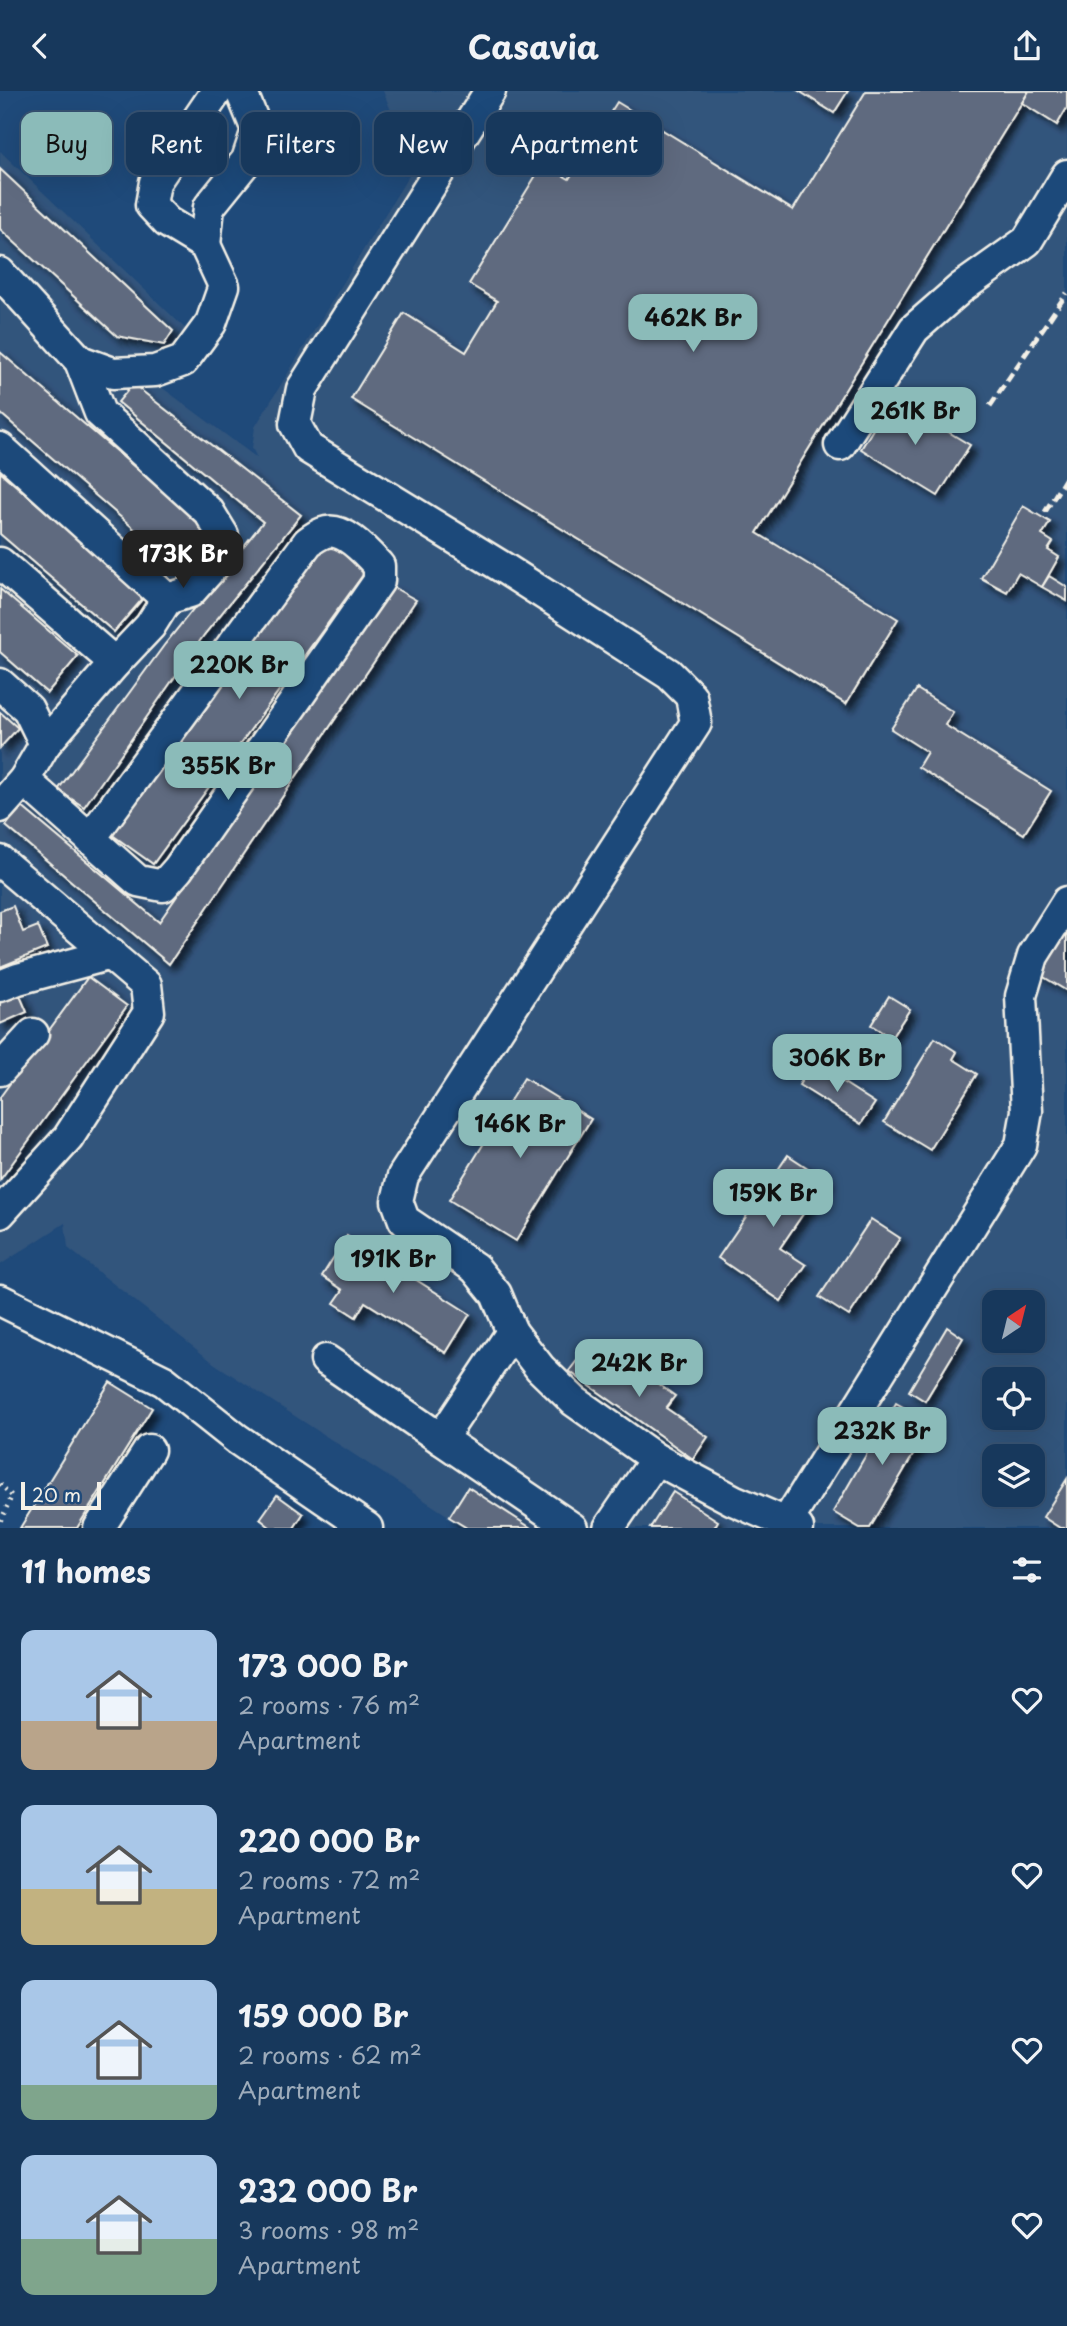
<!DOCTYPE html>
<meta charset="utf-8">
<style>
body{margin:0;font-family:"Playpen Sans",sans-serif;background:#244365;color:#f1f3f6;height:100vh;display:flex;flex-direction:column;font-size:26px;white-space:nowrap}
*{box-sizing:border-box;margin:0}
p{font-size:23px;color:#9eacbb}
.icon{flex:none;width:38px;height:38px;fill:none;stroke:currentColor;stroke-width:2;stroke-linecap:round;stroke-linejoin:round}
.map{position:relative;height:1437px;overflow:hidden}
.panel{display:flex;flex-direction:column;background:#17385c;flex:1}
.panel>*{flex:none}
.banner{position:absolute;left:21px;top:21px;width:700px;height:63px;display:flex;gap:14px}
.needle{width:46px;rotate:35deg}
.fabs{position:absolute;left:982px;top:1199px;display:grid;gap:14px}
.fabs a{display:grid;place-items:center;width:63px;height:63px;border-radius:14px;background:#17385c;box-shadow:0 7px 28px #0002,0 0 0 2px #365272;font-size:35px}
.scale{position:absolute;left:21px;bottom:18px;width:80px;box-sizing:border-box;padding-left:7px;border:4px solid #f4f1e8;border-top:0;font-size:19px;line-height:24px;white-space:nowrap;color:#f4f1e8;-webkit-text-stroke:5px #1f4a7a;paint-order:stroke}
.price{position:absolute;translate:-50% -60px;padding:0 16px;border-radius:14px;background:#8bbbb9;color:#111;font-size:23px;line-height:46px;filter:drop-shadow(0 2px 4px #0008)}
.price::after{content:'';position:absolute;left:50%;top:42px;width:21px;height:16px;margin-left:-10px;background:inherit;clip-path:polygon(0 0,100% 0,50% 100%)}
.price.active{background:#222;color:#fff}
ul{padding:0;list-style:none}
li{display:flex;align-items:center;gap:21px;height:175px;padding:0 21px}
li span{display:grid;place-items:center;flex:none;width:196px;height:140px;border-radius:14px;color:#555}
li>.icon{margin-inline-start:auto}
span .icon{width:84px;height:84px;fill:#fffc;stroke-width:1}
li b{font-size:30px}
h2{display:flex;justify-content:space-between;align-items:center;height:84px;padding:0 21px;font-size:30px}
.tag{padding:0 24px;border-radius:14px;background:#17385c;box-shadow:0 7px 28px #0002,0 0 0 2px #365272;font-size:24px;line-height:63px}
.tag.active{background:#8bbbb9;color:#111}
header{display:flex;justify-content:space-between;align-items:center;height:91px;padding:0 21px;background:#17385c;font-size:32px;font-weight:700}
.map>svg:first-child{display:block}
.built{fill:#32547c;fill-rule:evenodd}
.building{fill:#5f6b7f;stroke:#f4f1e8;stroke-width:2;filter:url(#shadow)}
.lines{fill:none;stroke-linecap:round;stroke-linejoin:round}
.minor-casing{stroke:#f4f1e8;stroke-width:35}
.path{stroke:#f4f1e8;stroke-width:4.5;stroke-dasharray:2 5;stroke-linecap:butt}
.minor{stroke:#1f4a7a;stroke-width:30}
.rail{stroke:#f4f1e8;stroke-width:5;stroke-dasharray:10 5;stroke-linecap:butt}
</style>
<header><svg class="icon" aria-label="back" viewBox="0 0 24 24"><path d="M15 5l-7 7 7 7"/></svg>Casavia<svg class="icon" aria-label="share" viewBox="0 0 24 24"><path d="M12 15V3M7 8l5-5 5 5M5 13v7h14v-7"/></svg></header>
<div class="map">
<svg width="1067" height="1437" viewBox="0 0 1067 1437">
<defs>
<filter id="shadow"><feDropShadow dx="6" dy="6" stdDeviation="3.5" flood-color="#0009"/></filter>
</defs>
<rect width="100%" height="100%" fill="#1f4a7a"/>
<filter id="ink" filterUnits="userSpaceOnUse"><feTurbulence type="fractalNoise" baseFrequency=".0143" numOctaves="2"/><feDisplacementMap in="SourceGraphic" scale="14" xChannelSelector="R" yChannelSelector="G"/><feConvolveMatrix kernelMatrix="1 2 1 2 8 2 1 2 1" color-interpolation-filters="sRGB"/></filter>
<g filter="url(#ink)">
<!-- built -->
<path class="built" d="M383 0H1067V1437H467L215 1273 68 1157 65 1132 0 1174V60L194 246 160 295 257 367 252 357 255 336 414 76ZM994 1211H1032V1250H994ZM994 1288H1032V1326H994ZM994 1365H1032V1404H994Z"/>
<!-- building -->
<g class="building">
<polygon points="799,0 848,0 834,22"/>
<polygon points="866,0 1029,0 757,442 898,528 846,613 351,308 404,222 466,261 497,210 469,193 543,73 569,88 617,11 793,119"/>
<polygon points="1029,0 1067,0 1067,17 1057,34 1022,12"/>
<polygon points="0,78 173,240 164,254 117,245 0,138"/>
<polygon points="0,261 213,443 182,479 0,322"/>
<polygon points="133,293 301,424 204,544 84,716 58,699 165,553 263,431 118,311"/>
<polygon points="892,307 970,354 938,405 861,358"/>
<polygon points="0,381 145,505 114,541 0,443"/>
<polygon points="1023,415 1050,431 1042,444 1053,451 1048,459 1059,466 1042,496 1018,482 1007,501 981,487"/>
<polygon points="327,447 368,477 153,773 111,743"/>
<polygon points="1049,485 1067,496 1067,510 1042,496"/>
<polygon points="391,495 416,509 169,873 6,735 21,715 159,831"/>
<polygon points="0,498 78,565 47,602 0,561"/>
<polygon points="917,598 953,621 945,634 1051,700 1024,743 918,676 927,661 891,638"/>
<polygon points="0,621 18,637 0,657"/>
<polygon points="13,815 23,841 38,835 47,857 0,876 0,820"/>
<polygon points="1067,832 1067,900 1037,882"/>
<polygon points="88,886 127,915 0,1089 0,1006"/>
<polygon points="18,900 27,921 0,933 0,908"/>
<polygon points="889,905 910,918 891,947 871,934"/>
<polygon points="935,947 957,961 953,968 977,983 930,1059 884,1031"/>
<polygon points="863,951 879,961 869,976 853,966"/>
<polygon points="813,972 875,1012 861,1033 799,994"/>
<polygon points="524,987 591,1028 516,1150 449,1109"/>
<polygon points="788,1064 826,1089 780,1157 806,1174 781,1210 718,1167 758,1108 749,1102 760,1086 769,1092"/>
<polygon points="871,1128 900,1147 849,1225 819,1206"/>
<polygon points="347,1145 470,1223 446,1262 365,1211 356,1226 334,1212 343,1199 322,1185"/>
<polygon points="947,1236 963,1247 925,1310 909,1300"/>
<polygon points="585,1259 608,1275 616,1263 675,1305 666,1317 708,1346 693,1368 569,1280"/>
<polygon points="110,1291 152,1317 77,1437 20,1437"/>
<polygon points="896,1312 932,1332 870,1437 860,1437 833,1421"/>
<polygon points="1067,1388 1067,1437 1060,1437 1043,1426"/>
<polygon points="468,1396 531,1437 467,1437 449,1426"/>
<polygon points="673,1401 718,1430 714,1437 650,1437"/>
<polygon points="277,1404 303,1423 294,1437 271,1437 260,1428"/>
</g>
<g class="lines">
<!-- minor casing -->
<g class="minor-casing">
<g id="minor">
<polyline points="490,0 302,298 295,333 308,357 502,476 669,583 691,605 696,632 403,1085 397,1110 404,1129 475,1177 496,1203 512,1241"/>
<polyline points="205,154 209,116 247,69 257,39 241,0"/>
<polyline points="0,182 80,270 100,322 209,421 223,444 223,464 190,501 167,508 0,357"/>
<polyline points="80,270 113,282 155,280 183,270 211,232 224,195 205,154 167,131 151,114 155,91 217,0"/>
<polyline points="840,354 914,238 961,197 1027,150 1067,84"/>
<polyline points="0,472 115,572 150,535 167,508"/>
<polyline points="0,593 28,618 45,653"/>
<path d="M24 689 138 790 163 795 178 778 379 490V475C367 462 343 434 323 442 318 444 312 448 308 451L90 748"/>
<polyline points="0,716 24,689 45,653 115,572"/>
<polyline points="0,770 146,894 149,921 68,1047 0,1122"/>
<polyline points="0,895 18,888 111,863"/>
<polyline points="0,979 33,943"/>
<polyline points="0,1209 164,1290 237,1348 367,1437"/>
<polyline points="326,1269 441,1348 512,1241 540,1277 574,1310 656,1368 733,1409 798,1437"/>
<polyline points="441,1348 572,1437"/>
<polyline points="787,1431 1021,1054 1027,1020 1021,905 1033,865 1067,811"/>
<polyline points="99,1437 149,1359"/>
<polyline points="609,1437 656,1368"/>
</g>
</g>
<!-- path -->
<polyline class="path" points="0,1393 12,1405 0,1431"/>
<!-- minor -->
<use href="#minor" class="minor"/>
<!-- rail -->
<g class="rail">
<polyline points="990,315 1067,202"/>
<polyline points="1045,421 1067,385"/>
</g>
</g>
</g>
</svg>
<div class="fabs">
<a><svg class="needle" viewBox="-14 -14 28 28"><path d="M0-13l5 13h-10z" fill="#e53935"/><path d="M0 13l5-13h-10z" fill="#9eacbb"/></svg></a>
<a><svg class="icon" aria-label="locate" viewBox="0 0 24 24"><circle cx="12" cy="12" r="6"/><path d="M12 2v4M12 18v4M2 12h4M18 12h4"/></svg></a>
<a><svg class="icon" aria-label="layers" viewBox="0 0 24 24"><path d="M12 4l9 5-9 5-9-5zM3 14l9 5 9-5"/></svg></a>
</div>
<div class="scale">20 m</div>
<b class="price" style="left:693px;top:263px">462K Br</b>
<b class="price" style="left:915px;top:356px">261K Br</b>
<b class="price active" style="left:183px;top:499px">173K Br</b>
<b class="price" style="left:239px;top:610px">220K Br</b>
<b class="price" style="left:228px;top:711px">355K Br</b>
<b class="price" style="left:837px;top:1003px">306K Br</b>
<b class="price" style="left:520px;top:1069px">146K Br</b>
<b class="price" style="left:773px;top:1138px">159K Br</b>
<b class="price" style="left:393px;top:1204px">191K Br</b>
<b class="price" style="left:639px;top:1308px">242K Br</b>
<b class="price" style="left:882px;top:1376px">232K Br</b>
<div class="banner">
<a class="tag active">Buy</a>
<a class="tag">Rent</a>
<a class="tag">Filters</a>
<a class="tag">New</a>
<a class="tag">Apartment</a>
</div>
</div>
<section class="panel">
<h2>11 homes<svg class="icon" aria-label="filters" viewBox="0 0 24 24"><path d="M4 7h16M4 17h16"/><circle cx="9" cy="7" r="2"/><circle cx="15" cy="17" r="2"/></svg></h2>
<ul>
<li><span style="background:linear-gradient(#a9c7e8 65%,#b9a48a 0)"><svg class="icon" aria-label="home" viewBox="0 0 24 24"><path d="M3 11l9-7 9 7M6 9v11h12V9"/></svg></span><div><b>173 000 Br</b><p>2 rooms · 76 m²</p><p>Apartment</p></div><svg class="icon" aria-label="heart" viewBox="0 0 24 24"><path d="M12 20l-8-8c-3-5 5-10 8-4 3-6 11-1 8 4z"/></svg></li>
<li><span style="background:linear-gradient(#a9c7e8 60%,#c2b280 0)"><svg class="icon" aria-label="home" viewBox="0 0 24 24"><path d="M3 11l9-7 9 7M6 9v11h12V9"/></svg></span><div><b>220 000 Br</b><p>2 rooms · 72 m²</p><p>Apartment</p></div><svg class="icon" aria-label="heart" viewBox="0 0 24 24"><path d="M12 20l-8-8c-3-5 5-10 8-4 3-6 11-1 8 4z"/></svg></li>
<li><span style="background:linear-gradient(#a9c7e8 75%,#7fa58c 0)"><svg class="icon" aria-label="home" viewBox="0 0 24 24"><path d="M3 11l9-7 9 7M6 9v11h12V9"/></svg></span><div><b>159 000 Br</b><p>2 rooms · 62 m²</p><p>Apartment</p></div><svg class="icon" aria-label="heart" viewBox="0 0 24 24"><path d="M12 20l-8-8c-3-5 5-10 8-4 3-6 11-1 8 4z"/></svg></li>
<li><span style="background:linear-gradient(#a9c7e8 60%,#7fa58c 0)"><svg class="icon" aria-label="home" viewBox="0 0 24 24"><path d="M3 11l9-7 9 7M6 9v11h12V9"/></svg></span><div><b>232 000 Br</b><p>3 rooms · 98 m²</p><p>Apartment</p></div><svg class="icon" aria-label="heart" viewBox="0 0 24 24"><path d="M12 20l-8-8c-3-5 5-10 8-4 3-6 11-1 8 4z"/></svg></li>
</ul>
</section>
